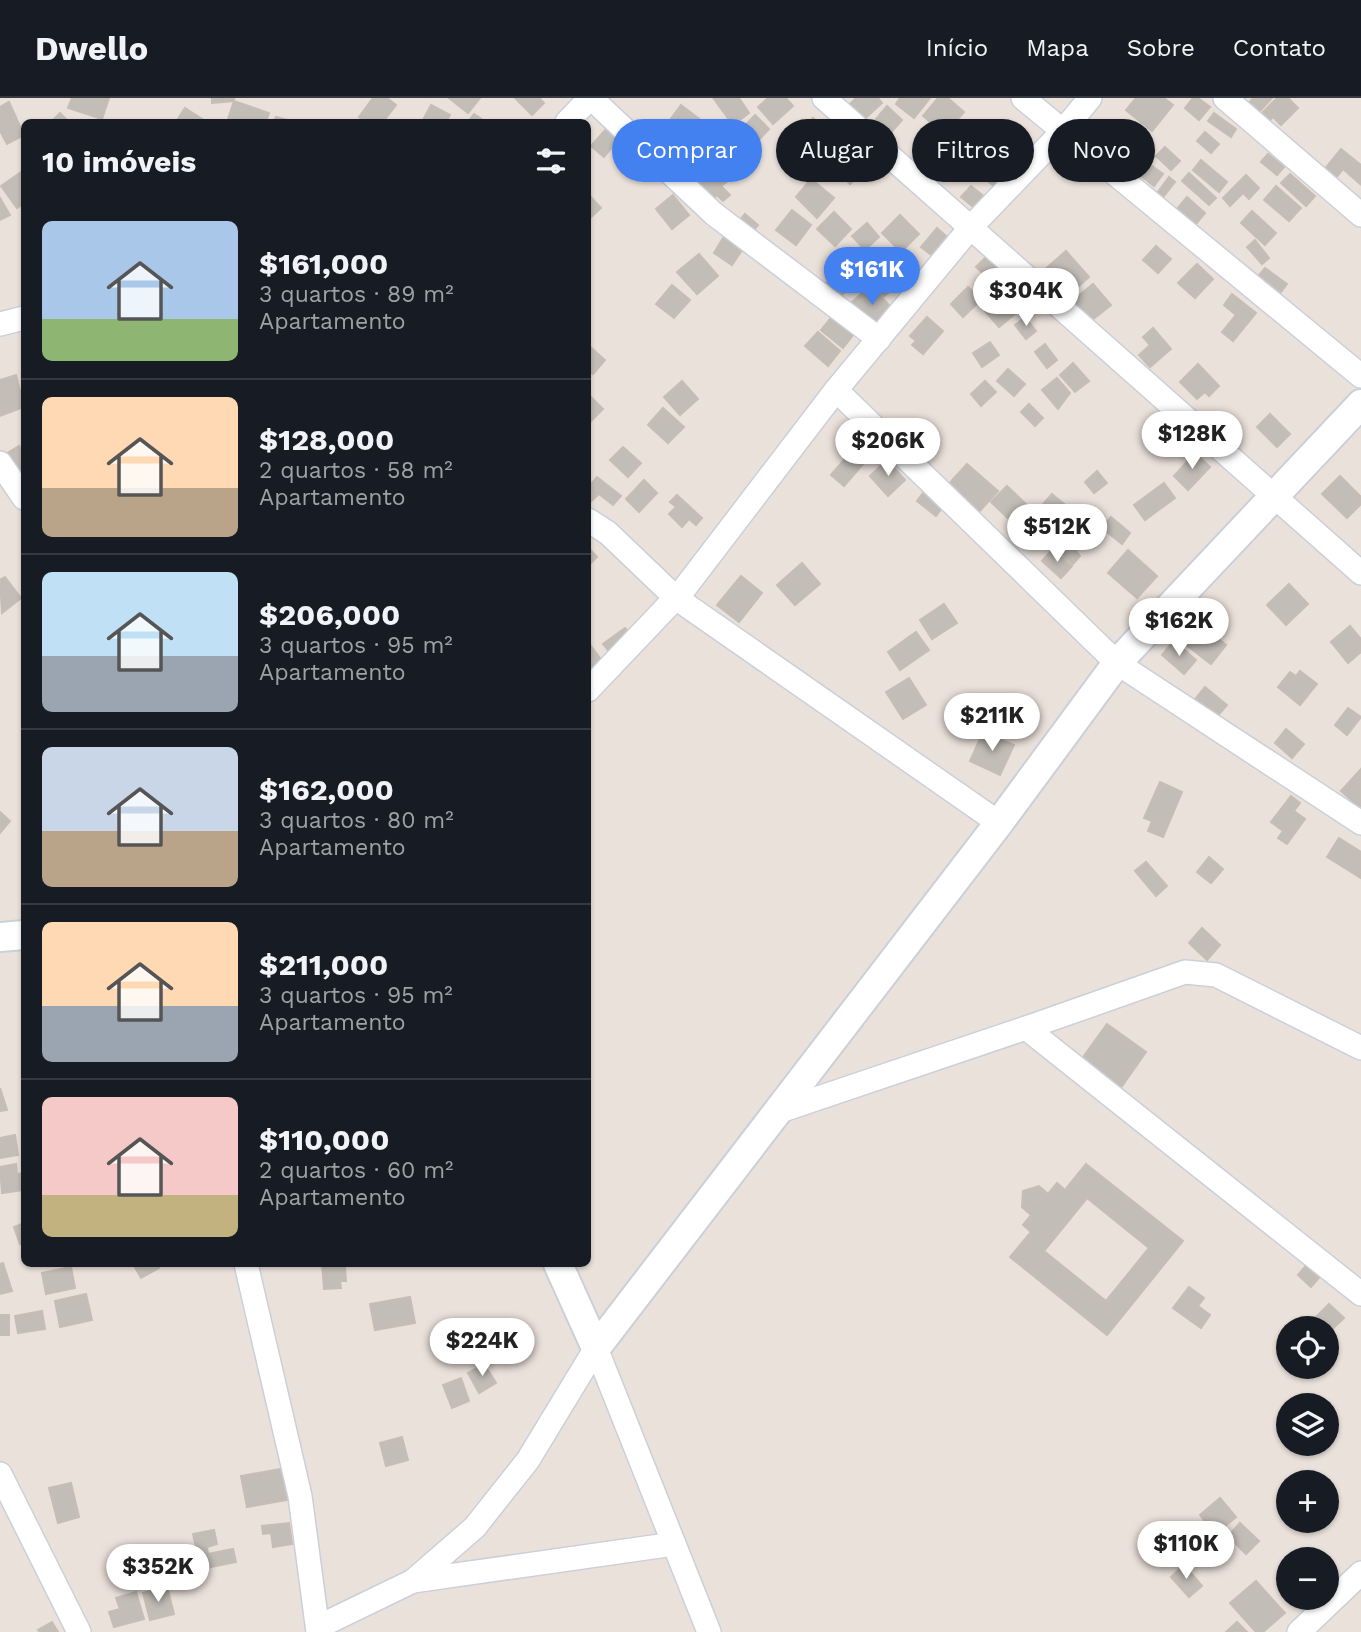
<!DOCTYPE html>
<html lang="pt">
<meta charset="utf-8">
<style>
body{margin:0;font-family:"Work Sans",sans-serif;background:#242831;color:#f1f3f6;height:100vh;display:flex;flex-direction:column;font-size:26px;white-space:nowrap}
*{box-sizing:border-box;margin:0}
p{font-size:23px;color:#9ea1a6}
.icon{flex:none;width:38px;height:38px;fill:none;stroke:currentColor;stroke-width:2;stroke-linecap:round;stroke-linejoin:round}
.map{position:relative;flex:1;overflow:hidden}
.details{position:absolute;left:21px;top:21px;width:570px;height:1148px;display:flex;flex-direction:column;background:#171b24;border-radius:10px;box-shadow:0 2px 5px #0004}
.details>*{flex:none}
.banner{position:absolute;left:612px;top:21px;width:642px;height:63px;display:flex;gap:14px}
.tools{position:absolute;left:1276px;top:1218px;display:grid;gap:14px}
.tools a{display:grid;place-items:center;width:63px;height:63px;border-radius:50%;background:#171b24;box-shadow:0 2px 5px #0004;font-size:35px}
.price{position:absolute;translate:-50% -60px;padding:0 16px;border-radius:24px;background:#fff;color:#222;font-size:23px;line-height:46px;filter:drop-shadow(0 2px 4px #0008)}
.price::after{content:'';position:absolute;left:50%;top:42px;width:21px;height:16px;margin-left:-10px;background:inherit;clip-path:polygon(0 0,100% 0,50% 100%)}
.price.on{background:#4381f0;color:#fff}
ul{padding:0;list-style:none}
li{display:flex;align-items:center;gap:21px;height:175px;padding:0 21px}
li+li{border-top:2px solid #363941}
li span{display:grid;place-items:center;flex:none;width:196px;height:140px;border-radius:10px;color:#555}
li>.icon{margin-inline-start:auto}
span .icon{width:84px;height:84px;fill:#fffc;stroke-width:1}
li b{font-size:30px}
h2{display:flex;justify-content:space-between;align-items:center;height:84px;padding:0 21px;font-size:30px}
.pill{padding:0 24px;border-radius:32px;background:#171b24;box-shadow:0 2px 5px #0004;font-size:24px;line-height:63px}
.pill.on{background:#4381f0;color:#fff}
header{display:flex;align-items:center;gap:42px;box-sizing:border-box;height:98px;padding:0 35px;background:#171b24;border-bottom:2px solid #363941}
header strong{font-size:33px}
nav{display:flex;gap:38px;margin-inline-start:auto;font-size:24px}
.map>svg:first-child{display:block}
.building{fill:#c3bdb7;stroke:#c6bdb5;stroke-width:2;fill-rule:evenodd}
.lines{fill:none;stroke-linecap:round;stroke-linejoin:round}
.minor-casing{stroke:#cad0da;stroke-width:26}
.tertiary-casing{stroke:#cad0da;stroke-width:32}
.minor{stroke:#fff;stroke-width:23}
.tertiary{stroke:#fff;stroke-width:28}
</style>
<header>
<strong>Dwello</strong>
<nav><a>Início</a><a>Mapa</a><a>Sobre</a><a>Contato</a></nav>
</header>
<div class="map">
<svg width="1361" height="1534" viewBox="0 0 1361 1534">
<rect width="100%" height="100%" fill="#ebe1db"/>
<!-- building -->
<g class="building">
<polygon points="72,0 109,0 102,21 68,10"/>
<polygon points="212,0 234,0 234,3 212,5"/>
<polygon points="373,0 387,0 396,7 383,24 366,24 359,19"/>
<polygon points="449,0 480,0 468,15"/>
<polygon points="515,0 539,0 544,5 532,17"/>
<polygon points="739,0 749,15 733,27 714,1"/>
<polygon points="768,0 786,0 793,8 773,26 758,9"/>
<polygon points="856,0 878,0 882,5 860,25 846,10"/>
<polygon points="900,0 930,0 914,20 896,6"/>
<polygon points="938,0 948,0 964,14 944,36 923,18"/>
<polygon points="1136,0 1164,0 1173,7 1152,33 1126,12"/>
<polygon points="1193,0 1198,0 1210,9 1199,22 1185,10"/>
<polygon points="1253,0 1272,0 1259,14 1249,5"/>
<polygon points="1277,0 1288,0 1298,10 1281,27 1273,19 1266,26 1258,19"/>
<polygon points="234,3 269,15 266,24 227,24"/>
<polygon points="9,4 24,37 7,46 0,33 0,9"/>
<polygon points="431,7 450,17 446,24 423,22"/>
<polygon points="681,7 702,23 680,53 659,37"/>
<polygon points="887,8 902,22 886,40 871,27"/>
<polygon points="185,10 207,24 176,24"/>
<polygon points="60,15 69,24 51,24"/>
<polygon points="1214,15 1236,31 1231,39 1208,23"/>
<polygon points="474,16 486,24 468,24"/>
<polygon points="755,17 769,31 753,48 738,35"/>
<polygon points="276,19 295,24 274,24"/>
<polygon points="813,20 825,31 809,47 797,37"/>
<polygon points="609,28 621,38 604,59 591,48"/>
<polygon points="829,31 845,45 826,64 811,49"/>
<polygon points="1205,34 1219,46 1211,55 1197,43"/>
<polygon points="731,43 754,64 739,79 717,58"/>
<polygon points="1117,49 1135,64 1124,76 1107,61"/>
<polygon points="1165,49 1180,63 1171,72 1156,58"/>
<polygon points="1341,51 1361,67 1360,86 1343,71 1330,87 1319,78"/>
<polygon points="847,52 865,72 850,86 831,66"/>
<polygon points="1002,52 1021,66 998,91 976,74 987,60 993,65"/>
<polygon points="1268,56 1284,69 1277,77 1261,64"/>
<polygon points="1201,62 1227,84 1219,94 1193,72"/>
<polygon points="713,64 729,82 721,88 730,97 723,103 717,97 700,112 693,81"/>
<polygon points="1148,65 1163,76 1154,88 1139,76"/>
<polygon points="21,74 24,78 24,105 17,110 1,88"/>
<polygon points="1189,75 1216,100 1209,107 1182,83"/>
<polygon points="1290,76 1315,98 1306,108 1281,85"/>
<polygon points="1246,77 1259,90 1249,101 1243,95 1230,108 1223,100"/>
<polygon points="1169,79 1175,84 1164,98 1158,94"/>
<polygon points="811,81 834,100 817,120 796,99"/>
<polygon points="971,88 986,100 977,112 961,99"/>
<polygon points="1276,88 1301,110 1289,123 1264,102"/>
<polygon points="588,96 601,110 588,122"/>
<polygon points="673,97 689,117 672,131 656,111"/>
<polygon points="1187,99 1205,115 1195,127 1177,111"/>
<polygon points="0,100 10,117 0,122"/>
<polygon points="792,112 811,127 796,147 776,132"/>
<polygon points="1252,113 1276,135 1265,147 1241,125"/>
<polygon points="834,114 851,131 835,148 817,131"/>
<polygon points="745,116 758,127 747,140 734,129"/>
<polygon points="900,117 919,136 901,154 882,135"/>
<polygon points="867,125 879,139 865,152 852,138"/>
<polygon points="937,130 953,144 938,162 921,149"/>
<polygon points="725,137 744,149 732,167 714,155"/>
<polygon points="1255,142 1269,160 1262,166 1247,149"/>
<polygon points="1156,148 1171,161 1158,175 1143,162"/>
<polygon points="877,153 889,167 867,185 855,170"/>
<polygon points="1066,153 1089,179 1059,206 1036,179"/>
<polygon points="699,156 718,178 697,196 677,174"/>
<polygon points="986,159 1011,184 998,197 982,182 986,178 976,169"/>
<polygon points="1197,166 1213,181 1195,200 1178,185"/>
<polygon points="1265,170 1287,186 1281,194 1259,177"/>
<polygon points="892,172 902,185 884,198 874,185"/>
<polygon points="834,176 849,189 837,203 822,190"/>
<polygon points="1093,186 1111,207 1087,226 1070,205"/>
<polygon points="672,187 690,202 674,220 656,206"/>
<polygon points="871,187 894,213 874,230 851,205"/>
<polygon points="968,189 981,202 963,219 951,206"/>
<polygon points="1232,196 1256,215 1233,243 1222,234 1236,217 1224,207"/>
<polygon points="1001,200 1015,216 999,229 985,213"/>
<polygon points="835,215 857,232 843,250 821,232"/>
<polygon points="927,219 943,233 923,256 912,247 916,243 910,238"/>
<polygon points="1025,219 1036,233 1026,241 1015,227"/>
<polygon points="1153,230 1171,251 1150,269 1139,257 1150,247 1143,239"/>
<polygon points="818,234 840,253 828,268 805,248"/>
<polygon points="990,244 999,257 982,269 973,255"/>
<polygon points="1045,246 1057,262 1047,270 1035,254"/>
<polygon points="588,247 605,262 593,276 588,272"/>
<polygon points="1073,265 1089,283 1075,294 1060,277"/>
<polygon points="1198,266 1219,288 1209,298 1205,294 1197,301 1180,284"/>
<polygon points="1008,271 1025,286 1014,298 997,283"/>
<polygon points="16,277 24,309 0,318 0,282"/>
<polygon points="1057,280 1070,295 1058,311 1042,292"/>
<polygon points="682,283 698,301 680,317 664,299"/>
<polygon points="985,283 996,294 981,308 971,296"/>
<polygon points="588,296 603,311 588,326"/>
<polygon points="1029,306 1043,320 1035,328 1021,314"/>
<polygon points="663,310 684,329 668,345 648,327"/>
<polygon points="1270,316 1290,336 1277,349 1257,329"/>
<polygon points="19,348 24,358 24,379 18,383 4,357"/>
<polygon points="623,349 641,365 628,379 610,362"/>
<polygon points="850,355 863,366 844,388 831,377"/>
<polygon points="1195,355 1210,369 1188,392 1174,378"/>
<polygon points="887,362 905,382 888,398 870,378"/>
<polygon points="967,366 998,393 978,415 947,388"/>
<polygon points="1097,373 1107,385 1094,395 1085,384"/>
<polygon points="1340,378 1361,399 1361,406 1347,420 1322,396"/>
<polygon points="597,379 621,398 613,407 599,396 588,406 588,390"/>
<polygon points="644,382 657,395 639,414 626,401"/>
<polygon points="1164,385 1175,400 1145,422 1134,407"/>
<polygon points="1007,388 1028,408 1012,424 991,404"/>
<polygon points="926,391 945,406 936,418 917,403"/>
<polygon points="1052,396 1076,416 1062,432 1039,411"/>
<polygon points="677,397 702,420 696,427 689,421 682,429 669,416 676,409 670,404"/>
<polygon points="1111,419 1130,435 1122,446 1102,430"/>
<polygon points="1064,438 1080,458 1073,466 1054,449"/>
<polygon points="588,449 597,459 588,468"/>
<polygon points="1053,451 1072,468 1061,480 1042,463"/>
<polygon points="1128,452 1157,478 1137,500 1108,475"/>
<polygon points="802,465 820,486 795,507 777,487"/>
<polygon points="741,478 762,495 739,524 717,507"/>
<polygon points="5,479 21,500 2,515 0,482"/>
<polygon points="1289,486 1308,506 1286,527 1267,507"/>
<polygon points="944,506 957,525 932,541 920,522"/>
<polygon points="1191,520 1226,547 1211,566 1176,539"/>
<polygon points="1350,528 1361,541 1361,554 1348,565 1331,544"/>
<polygon points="625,530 633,539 613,558 603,546"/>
<polygon points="916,534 929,552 900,572 888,554"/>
<polygon points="1174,543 1196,562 1184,576 1162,557"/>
<polygon points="588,544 606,568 588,580"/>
<polygon points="1300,573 1317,586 1300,607 1278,589 1290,574 1296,578"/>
<polygon points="909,580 926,607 903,621 886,594"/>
<polygon points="1205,589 1227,607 1214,622 1192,605"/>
<polygon points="1348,610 1361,619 1347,637 1335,627"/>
<polygon points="1286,631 1304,646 1292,660 1275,645"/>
<polygon points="983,634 1014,647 1000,677 970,663"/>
<polygon points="1361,671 1361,711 1341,693"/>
<polygon points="1160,684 1182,694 1163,739 1148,733 1152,723 1144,720"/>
<polygon points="1291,698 1300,705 1294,713 1305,721 1287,746 1278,740 1283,733 1271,724"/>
<polygon points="0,714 10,723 0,735"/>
<polygon points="1339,740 1361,754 1361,780 1327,759"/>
<polygon points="1209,759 1223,771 1211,785 1197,774"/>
<polygon points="1146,764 1167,788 1156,798 1135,773"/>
<polygon points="1202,830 1220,847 1207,862 1189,845"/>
<polygon points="1107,926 1146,954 1120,991 1081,962"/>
<polygon points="0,990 7,1012 0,1013"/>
<polygon points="15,1037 18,1057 0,1060 0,1040"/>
<polygon points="16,1066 17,1076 24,1075 24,1092 2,1095 0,1069"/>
<path d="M1086 1066 1183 1143 1107 1237 1010 1159 1031 1134 1023 1127 1031 1117 1022 1109 1023 1093 1039 1088 1048 1096 1057 1085 1065 1092ZM1087 1100 1149 1150 1106 1203 1044 1153Z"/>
<polygon points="24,1125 24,1145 20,1146 14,1129"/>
<polygon points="1310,1163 1324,1174 1311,1189 1298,1177"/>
<polygon points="3,1165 12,1193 0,1196 0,1166"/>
<polygon points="133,1166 156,1166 159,1170 141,1180"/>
<polygon points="322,1166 345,1168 346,1183 340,1183 341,1190 324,1191"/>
<polygon points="71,1169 75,1190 46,1196 42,1175"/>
<polygon points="1189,1189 1204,1200 1198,1208 1210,1217 1201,1230 1173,1210"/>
<polygon points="86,1196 92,1222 60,1229 55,1203"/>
<polygon points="410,1199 415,1225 375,1232 370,1206"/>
<polygon points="1329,1206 1344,1220 1328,1235 1314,1221"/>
<polygon points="42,1213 45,1231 18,1235 15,1218"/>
<rect x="0" y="1217" width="9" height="20"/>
<polygon points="484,1266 496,1285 479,1295 468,1275"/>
<polygon points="461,1280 469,1303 452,1310 443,1287"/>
<polygon points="402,1339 408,1362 386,1368 380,1345"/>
<polygon points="281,1371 287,1402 247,1409 241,1378"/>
<polygon points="71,1385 79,1419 58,1425 49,1390"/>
<polygon points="1220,1400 1236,1419 1207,1443 1198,1432 1207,1426 1200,1417"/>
<polygon points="289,1425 292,1446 273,1449 271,1435 263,1436 262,1428"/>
<polygon points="1240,1425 1259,1443 1246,1456 1228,1438"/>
<polygon points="214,1432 217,1446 207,1449 208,1456 233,1451 236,1464 201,1471 193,1436"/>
<polygon points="1184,1467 1202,1488 1189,1499 1171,1479"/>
<polygon points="1256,1483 1285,1515 1263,1534 1256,1534 1230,1505"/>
<polygon points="167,1489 174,1516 150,1522 143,1495"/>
<polygon points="136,1494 144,1521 114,1529 109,1514 120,1511 116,1500"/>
<polygon points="52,1524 58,1534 40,1534 38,1532"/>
<polygon points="1237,1524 1247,1534 1226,1534"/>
</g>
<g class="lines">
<!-- minor casing -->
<g class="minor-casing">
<g id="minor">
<polyline points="591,0 714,116 879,241"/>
<polyline points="824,0 1361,475"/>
<polyline points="1023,0 1361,278"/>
<polyline points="1225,0 1361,117"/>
<polyline points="567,24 590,0"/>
<polyline points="0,226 24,220"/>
<polyline points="836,292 1117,565 1361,725"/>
<polyline points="0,365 24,400"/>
<polyline points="588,422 608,435 676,500 999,725"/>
<polyline points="588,592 684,491 836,292 971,129 1062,34 1090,0"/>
<polyline points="1361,950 1216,877 1185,874 1026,930 1361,1196"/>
<polyline points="777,1014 1026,930"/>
<polyline points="246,1166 300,1398 318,1534"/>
<polyline points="596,1250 709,1534"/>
<polyline points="0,1376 79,1534"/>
<polyline points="413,1483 674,1446"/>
<polyline points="320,1528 413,1483 475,1429 528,1362 596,1250"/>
<polyline points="1299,1534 1361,1475"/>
</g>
</g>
<!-- tertiary casing -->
<g class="tertiary-casing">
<g id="tertiary">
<polyline points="0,839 24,837"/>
<polyline points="558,1166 596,1250 999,725 1117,565 1361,306"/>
</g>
</g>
<!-- minor -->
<use href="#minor" class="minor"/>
<!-- tertiary -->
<use href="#tertiary" class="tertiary"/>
</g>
</svg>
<div class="tools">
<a><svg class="icon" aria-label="locate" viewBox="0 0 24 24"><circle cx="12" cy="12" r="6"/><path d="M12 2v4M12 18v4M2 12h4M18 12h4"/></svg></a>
<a><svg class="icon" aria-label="layers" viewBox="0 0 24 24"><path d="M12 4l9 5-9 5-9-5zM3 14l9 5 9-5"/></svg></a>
<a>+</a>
<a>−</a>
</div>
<b class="price on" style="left:872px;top:209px">$161K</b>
<b class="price" style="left:1026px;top:230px">$304K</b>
<b class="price" style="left:1192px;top:373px">$128K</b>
<b class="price" style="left:888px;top:380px">$206K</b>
<b class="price" style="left:1057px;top:466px">$512K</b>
<b class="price" style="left:1179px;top:560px">$162K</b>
<b class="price" style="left:992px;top:655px">$211K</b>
<b class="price" style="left:482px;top:1280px">$224K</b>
<b class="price" style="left:1186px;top:1483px">$110K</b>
<b class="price" style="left:158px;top:1506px">$352K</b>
<div class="banner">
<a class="pill on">Comprar</a>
<a class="pill">Alugar</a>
<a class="pill">Filtros</a>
<a class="pill">Novo</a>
</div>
<section class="details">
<h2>10 imóveis<svg class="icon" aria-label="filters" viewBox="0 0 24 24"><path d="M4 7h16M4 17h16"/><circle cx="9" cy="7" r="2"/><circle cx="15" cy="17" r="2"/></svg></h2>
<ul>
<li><span style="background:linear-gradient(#a9c7e8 70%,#8fb573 0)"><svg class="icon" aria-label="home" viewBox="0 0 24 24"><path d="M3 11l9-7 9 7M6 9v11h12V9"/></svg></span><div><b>$161,000</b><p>3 quartos · 89 m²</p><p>Apartamento</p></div></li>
<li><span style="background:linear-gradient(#ffd9b3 65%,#b9a48a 0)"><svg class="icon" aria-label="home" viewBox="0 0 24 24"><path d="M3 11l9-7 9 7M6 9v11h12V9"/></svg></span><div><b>$128,000</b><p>2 quartos · 58 m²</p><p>Apartamento</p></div></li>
<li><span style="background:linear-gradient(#bfe0f5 60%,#9aa5b1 0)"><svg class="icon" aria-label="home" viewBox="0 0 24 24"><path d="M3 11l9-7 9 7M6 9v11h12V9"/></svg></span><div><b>$206,000</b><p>3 quartos · 95 m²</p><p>Apartamento</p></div></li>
<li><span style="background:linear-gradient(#c9d6e8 60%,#b9a48a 0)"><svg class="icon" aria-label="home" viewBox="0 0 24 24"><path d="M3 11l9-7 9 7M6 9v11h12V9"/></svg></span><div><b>$162,000</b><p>3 quartos · 80 m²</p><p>Apartamento</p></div></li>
<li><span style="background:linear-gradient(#ffd9b3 60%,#9aa5b1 0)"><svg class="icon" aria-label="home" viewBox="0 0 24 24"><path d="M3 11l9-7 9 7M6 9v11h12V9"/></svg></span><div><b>$211,000</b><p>3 quartos · 95 m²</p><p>Apartamento</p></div></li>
<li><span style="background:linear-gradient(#f6c9c9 70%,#c2b280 0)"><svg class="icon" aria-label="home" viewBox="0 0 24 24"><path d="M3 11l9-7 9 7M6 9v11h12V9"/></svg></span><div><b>$110,000</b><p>2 quartos · 60 m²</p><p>Apartamento</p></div></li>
</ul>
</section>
</div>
